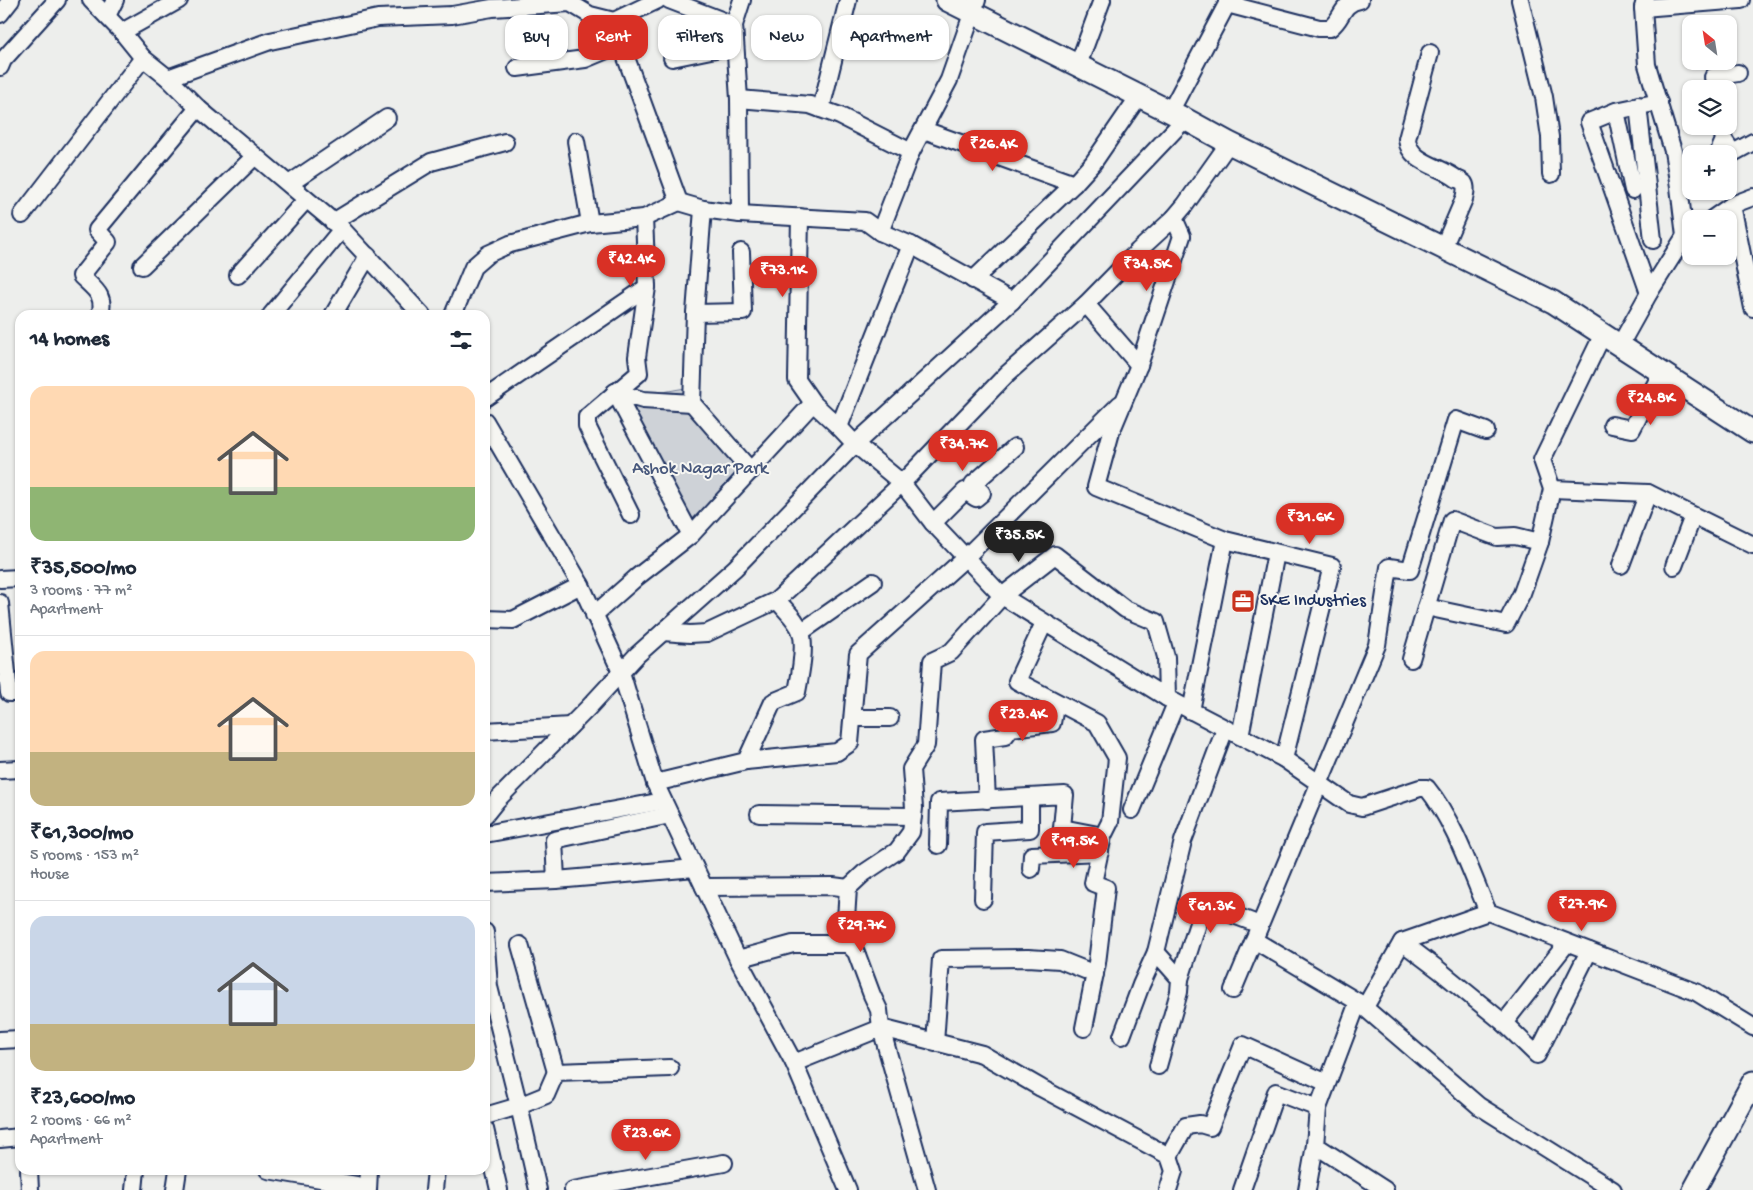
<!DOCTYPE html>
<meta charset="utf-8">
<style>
body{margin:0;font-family:"Gochi Hand",sans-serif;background:#f2f2f3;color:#1f2937;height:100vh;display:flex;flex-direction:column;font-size:19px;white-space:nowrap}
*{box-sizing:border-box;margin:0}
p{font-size:16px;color:#747a83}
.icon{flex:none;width:28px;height:28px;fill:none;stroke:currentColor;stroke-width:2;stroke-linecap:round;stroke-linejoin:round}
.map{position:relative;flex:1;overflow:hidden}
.details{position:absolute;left:15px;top:310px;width:475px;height:865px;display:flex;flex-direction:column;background:#fff;border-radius:15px;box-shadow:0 1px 4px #0004}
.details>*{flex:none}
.hud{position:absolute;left:505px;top:15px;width:475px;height:45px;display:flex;gap:10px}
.needle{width:32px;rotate:330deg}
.fabs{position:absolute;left:1682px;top:15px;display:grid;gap:10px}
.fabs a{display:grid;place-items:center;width:55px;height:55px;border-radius:10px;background:#fff;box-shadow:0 1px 4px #0004;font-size:25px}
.price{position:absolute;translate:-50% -42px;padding:0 11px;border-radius:18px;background:#d93025;color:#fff;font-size:16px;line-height:32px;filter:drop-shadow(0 1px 2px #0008)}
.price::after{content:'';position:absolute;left:50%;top:30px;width:15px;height:11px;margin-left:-8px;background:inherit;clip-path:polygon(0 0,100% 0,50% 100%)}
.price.current{background:#222;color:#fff}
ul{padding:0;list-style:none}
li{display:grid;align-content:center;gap:10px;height:265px;padding:0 15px}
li+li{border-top:1px solid #e0e1e3}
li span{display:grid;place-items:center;height:155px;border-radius:15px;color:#555}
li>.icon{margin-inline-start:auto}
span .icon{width:90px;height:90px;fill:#fffc;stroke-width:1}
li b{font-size:21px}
h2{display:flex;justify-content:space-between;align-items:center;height:60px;padding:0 15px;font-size:21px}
.pill{padding:0 18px;border-radius:15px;background:#fff;box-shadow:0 1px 4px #0004;font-size:18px;line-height:45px}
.pill.current{background:#d93025;color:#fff}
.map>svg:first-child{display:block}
.green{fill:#ced2d7;stroke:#74809a}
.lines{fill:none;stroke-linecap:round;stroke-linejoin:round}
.minor-casing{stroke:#1b2f5e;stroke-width:20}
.tertiary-casing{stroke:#1b2f5e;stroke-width:25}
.minor{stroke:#f6f6f2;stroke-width:16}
.tertiary{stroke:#f6f6f2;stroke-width:21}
.labels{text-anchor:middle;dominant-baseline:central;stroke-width:4;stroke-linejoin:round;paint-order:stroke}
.park-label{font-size:18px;fill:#48587c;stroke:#f6f6f2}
.poi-label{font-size:18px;fill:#1b2f5e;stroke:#f6f6f2;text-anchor:start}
</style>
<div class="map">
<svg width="1753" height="1190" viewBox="0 0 1753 1190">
<rect width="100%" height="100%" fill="#edeeec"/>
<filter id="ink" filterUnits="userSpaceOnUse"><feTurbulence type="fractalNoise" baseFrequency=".02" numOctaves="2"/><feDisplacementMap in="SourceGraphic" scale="10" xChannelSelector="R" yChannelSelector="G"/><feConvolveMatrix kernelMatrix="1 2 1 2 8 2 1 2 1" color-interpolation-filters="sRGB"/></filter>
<g filter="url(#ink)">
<!-- green -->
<polygon class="green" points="685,388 745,470 692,523 650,444 630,398"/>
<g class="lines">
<!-- minor casing -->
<g class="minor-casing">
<g id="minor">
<polyline points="91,0 122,32 143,58 168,78 198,108 342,229 422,315"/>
<polyline points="669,0 734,25"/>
<path d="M1227 0V4L1319 28H1330C1344 18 1340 4 1360 0"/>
<polyline points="1520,0 1544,97 1550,137 1551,174"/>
<polyline points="1645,0 1643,8 1741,0"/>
<polyline points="1643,8 1647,65 1673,151 1679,187 1685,236"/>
<polyline points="0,14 11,0"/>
<polyline points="107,16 115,0"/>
<polyline points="614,21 621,44 679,202"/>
<polyline points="122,32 179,0"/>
<path d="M1430 53 1407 139C1409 163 1441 166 1457 179 1460 180 1462 181 1464 183 1467 188 1465 194 1464 199L1443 248"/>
<polyline points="672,58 735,45"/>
<polyline points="1078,65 1102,0"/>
<polyline points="0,67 3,60 57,0"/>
<polyline points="517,68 585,59 621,44"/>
<polyline points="168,78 270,41 378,18 452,15 492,8 570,3 590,15 614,21 658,0"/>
<polyline points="1715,89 1713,77 1738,73"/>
<polyline points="739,99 810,105 840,116 911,152"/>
<polyline points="1638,105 1653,240"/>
<polyline points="821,109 848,0"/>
<polyline points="1616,111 1633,190"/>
<polyline points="1170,112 1227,4"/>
<polyline points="924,130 1074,184"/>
<polyline points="1724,140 1733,153 1753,142"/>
<polyline points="576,141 590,223"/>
<polyline points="1718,154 1724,140 1721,126"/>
<polyline points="289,184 387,118"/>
<polyline points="1732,205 1753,308"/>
<polyline points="703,209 695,313 692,403 751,471"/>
<polyline points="740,214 739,99 734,25 742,0"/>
<polyline points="22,215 143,58"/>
<path d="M800 217 797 380 813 403 839 427 855 444 902 483 933 523 1002 596 1167 698 1284 759 1349 804 1362 807 1420 788H1427C1454 821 1471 872 1488 912"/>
<polyline points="1174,218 1182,236 1139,365 1111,432 1096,487 1225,540 1332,566 1284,759"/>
<polyline points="1712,219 1732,205 1753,197"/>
<polyline points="333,222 431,162 505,142"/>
<polyline points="880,232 911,152 949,80 977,0"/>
<polyline points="142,266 255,156"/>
<polyline points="238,275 306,200"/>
<polyline points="973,280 1074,184 1093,163 1139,96"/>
<polyline points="1649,293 1589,122 1616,111 1659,102"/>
<polyline points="1086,304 1139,365"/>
<polyline points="695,313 743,312 741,252"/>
<path d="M100 315C106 295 94 289 81 276L108 242 97 230 198 108"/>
<polyline points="271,315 342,229"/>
<polyline points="333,315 368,256"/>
<polyline points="453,315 473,267 488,254 510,244 590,223 644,218 679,202 703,209 740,214 865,221 880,232 911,245 1012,301"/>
<polyline points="1620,345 1649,293 1685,236 1691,232"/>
<polyline points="615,392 691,535"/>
<polyline points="615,392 643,400 692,403"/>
<polyline points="485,398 647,287"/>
<polyline points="485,421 581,585 621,672 655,783 738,959 794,1063 848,1190"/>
<polyline points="1612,425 1632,429 1662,372"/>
<polyline points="839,427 911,245"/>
<polyline points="1552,489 1648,493 1753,545"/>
<polyline points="631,515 587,426 587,417 639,373 637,357 647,287 644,218"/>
<polyline points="933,523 965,491 976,498 982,493 973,484 1015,447"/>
<polyline points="1621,565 1648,493"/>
<polyline points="1674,566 1693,516"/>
<polyline points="0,579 20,578"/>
<polyline points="0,603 9,693 20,693"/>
<polyline points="1426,607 1506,624 1522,593 1540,542 1552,489 1542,460 1603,334"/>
<polyline points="594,615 637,577 691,535 813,403"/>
<polyline points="485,619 513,620 581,585"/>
<polyline points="1044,623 1017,681 1097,723 1117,758 1110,822 1103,836 1093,883 1106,888 1097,963 1084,1028"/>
<polyline points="663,632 690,634 707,633 777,600 902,483 1007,374 1086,304 1138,251 1174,218 1185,205 1229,143"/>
<polyline points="801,632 873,582"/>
<polyline points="1411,659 1452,520 1497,537 1515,536 1540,542"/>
<polyline points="1191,711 1225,540"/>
<polyline points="853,718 890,718"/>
<polyline points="485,731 570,726"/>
<polyline points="1240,736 1276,553"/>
<polyline points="746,761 837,752 850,743 858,654 965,558 1120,404"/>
<polyline points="0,770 20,769"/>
<path d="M655 783 746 761 773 702 797 692C800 676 806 648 801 632 797 620 785 610 777 600"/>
<polyline points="987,800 984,739 1005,736 1011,728 1052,723 1056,702"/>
<polyline points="1132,810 1176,703"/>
<polyline points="759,814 913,816"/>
<polyline points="485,815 497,800 589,707 637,655 735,568 855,444 1012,301 1185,119"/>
<polyline points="485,834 663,801"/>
<polyline points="938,845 939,802 1065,795 1062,828 1103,836"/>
<polyline points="1031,869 1032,855 1100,852"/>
<polyline points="556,880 695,868"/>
<polyline points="485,883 556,880 554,840 670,815"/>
<polyline points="704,887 833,886 848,888"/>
<polyline points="983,899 985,832 1030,829 1030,797"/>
<polyline points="485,932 489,987 519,1106 538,1190"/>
<polyline points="1254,940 1358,1002 1479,1106 1613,1190"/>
<polyline points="1402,942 1439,970 1504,1023 1567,943"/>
<polyline points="848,944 856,952 872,995 879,1010 881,1028 982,1054 1041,1088 1169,1156 1174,1171 1168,1190"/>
<polyline points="520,945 556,1072"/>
<polyline points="738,959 793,944 848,944 846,919 848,888 864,873 897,851 911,832 914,808 911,769 926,745 932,661 951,652 1002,596 1055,555 1125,609 1156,622 1166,657 1167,698"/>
<polyline points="1180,979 1200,917 1207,905 1260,925"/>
<polyline points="1233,990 1377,645 1389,567 1410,570 1456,420 1486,431"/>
<polyline points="1365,1007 1402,942 1488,912 1696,992 1753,1027"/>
<polyline points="1504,1023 1537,1055 1589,951"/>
<polyline points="1122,1036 1141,985 1156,952"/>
<polyline points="0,1040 20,1039"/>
<polyline points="935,1043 941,959 1028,958 1060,960 1095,974"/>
<polyline points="794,1063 881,1028 927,1190"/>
<polyline points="1158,1066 1179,992 1180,979 1156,952 1183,841 1225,729"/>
<polyline points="485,1116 519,1106 546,1095 556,1072 670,1068"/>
<polyline points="485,1129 499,1190"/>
<polyline points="0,1139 20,1137"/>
<polyline points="1315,1145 1385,1190"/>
<polyline points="1169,1156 1186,1126 1200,1124 1210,1127 1243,1045 1327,1083"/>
<polyline points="29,1170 30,1190"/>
<polyline points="268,1170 368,1187"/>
<polyline points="134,1190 136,1170"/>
<polyline points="175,1190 178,1170"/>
<polyline points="368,1190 369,1170"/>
<polyline points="434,1190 436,1170"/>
<polyline points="573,1190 724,1163"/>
<polyline points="1242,1190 1276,1092 1318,1108"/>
<polyline points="1307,1190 1315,1145 1318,1108 1358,1002"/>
</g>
</g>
<!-- tertiary casing -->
<g class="tertiary-casing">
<g id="tertiary">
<polyline points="947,0 1185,119 1229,143 1553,302 1753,432"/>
<polyline points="1694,1190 1753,1082"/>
</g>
</g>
<!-- minor -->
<use href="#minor" class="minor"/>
<!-- tertiary -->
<use href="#tertiary" class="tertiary"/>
</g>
</g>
<!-- icons -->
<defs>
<g id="office-square" transform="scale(1.25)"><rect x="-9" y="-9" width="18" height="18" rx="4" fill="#c8321e" stroke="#f6f6f2"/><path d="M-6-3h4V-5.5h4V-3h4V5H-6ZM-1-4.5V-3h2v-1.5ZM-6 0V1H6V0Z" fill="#fff"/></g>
</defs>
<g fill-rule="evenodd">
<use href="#office-square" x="1243" y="601"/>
</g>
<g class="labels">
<!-- park labels -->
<g class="park-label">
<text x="700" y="469">Ashok Nagar Park</text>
</g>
<!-- poi labels -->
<g class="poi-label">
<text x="1260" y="601">SKE Industries</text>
</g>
</g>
</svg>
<div class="fabs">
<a><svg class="needle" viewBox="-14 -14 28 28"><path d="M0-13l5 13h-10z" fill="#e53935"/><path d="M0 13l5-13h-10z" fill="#747a83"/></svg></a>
<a><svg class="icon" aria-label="layers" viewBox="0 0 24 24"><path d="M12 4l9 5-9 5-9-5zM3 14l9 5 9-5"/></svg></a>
<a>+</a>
<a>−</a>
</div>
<b class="price" style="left:993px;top:172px">₹26.4K</b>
<b class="price" style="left:631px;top:287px">₹42.4K</b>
<b class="price" style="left:1147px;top:292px">₹34.5K</b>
<b class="price" style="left:783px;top:298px">₹73.1K</b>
<b class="price" style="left:1651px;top:426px">₹24.8K</b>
<b class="price" style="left:963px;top:472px">₹34.7K</b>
<b class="price" style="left:1310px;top:545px">₹31.6K</b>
<b class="price current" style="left:1019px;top:563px">₹35.5K</b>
<b class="price" style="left:1023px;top:742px">₹23.4K</b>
<b class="price" style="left:1074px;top:869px">₹19.5K</b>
<b class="price" style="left:1582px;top:932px">₹27.9K</b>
<b class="price" style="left:1211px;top:934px">₹61.3K</b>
<b class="price" style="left:861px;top:953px">₹29.7K</b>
<b class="price" style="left:646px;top:1161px">₹23.6K</b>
<div class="hud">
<a class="pill">Buy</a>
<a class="pill current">Rent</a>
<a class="pill">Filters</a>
<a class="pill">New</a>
<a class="pill">Apartment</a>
</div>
<section class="details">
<h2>14 homes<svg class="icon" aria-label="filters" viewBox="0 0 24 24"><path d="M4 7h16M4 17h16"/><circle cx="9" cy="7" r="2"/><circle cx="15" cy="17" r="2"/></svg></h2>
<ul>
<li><span style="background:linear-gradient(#ffd9b3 65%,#8fb573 0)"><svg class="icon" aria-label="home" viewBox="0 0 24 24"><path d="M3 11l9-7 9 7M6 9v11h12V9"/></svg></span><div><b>₹35,500/mo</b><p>3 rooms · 77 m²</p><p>Apartment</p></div></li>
<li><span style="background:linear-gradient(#ffd9b3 65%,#c2b280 0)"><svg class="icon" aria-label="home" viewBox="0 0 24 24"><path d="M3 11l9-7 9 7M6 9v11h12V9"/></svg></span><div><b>₹61,300/mo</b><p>5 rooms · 153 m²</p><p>House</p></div></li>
<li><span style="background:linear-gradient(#c9d6e8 70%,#c2b280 0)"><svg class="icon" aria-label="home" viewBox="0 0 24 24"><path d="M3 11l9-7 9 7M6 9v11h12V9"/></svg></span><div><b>₹23,600/mo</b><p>2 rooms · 66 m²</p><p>Apartment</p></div></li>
</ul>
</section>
</div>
